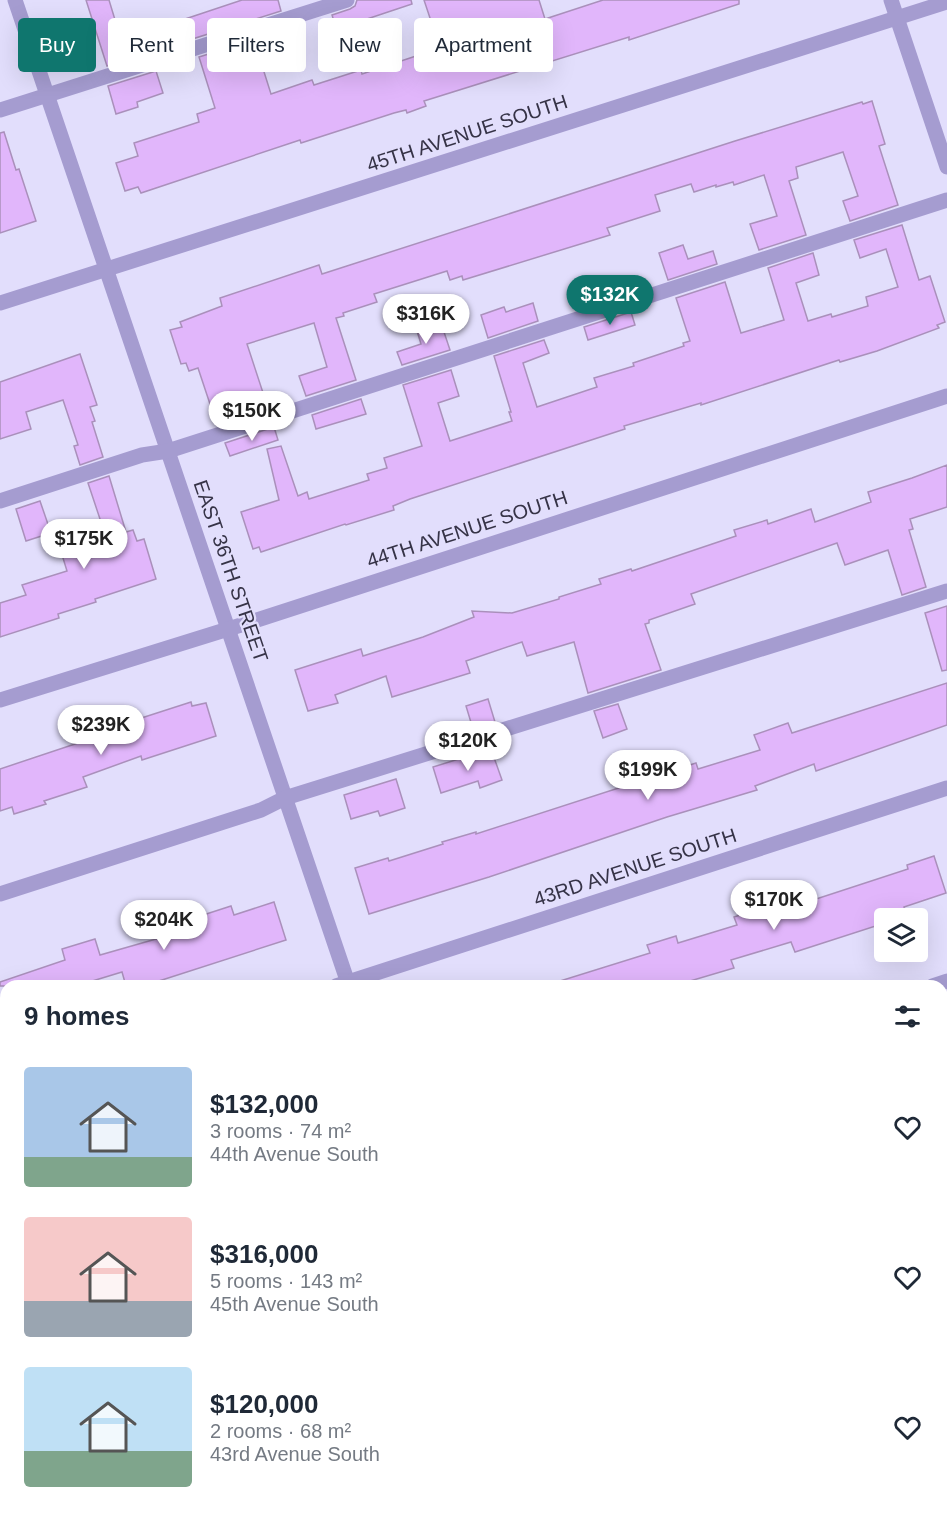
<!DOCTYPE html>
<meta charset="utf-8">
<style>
body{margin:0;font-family:Arial,sans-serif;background:#f6f6f7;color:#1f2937;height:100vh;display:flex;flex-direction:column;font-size:22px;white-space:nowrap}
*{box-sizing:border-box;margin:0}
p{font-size:20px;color:#747a83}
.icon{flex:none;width:33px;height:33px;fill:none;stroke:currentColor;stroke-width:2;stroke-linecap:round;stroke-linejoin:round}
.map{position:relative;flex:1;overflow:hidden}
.panel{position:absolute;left:0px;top:980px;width:948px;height:536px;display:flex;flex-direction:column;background:#fff;border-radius:18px 18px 0 0;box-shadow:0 6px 24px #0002}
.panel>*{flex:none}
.top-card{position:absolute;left:18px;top:18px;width:600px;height:54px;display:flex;gap:12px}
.buttons{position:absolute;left:874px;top:908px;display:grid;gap:12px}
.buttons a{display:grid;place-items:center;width:54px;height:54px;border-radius:6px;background:#fff;box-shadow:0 6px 24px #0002;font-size:30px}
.price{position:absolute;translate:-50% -51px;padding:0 14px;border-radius:21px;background:#fff;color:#222;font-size:20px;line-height:39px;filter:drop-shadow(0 2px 3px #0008)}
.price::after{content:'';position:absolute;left:50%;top:36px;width:18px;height:14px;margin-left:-9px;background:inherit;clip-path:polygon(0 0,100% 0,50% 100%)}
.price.active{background:#0f766e;color:#fff}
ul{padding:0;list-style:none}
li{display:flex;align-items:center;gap:18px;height:150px;padding:0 24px}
li span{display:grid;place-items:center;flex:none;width:168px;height:120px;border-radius:6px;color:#555}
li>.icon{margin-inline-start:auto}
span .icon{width:72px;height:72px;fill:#fffc;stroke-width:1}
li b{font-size:26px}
h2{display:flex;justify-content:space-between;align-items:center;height:72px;padding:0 24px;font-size:26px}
.chip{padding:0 21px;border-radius:6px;background:#fff;box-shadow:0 6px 24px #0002;font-size:21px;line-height:54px}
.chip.active{background:#0f766e;color:#fff}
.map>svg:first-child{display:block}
.building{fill:#e1b6fb;stroke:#aa90bb;stroke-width:1.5}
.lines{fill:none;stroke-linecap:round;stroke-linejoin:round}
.minor{stroke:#a59cd0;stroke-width:15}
.labels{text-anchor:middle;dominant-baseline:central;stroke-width:4.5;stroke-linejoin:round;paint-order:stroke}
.street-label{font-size:20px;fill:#363347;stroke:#e2defc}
</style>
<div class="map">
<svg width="947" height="1514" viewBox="0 0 947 1514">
<rect width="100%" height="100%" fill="#e2defc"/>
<!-- building -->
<g class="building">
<polygon points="86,0 109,0 119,33 125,31 128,38 242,0 278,0 281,11 107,66"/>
<polygon points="357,0 411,0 412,4 358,22 361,30 339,37 332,15 350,9 355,6"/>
<polygon points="424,0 539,0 545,19 603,0 739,0 739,4 629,40 629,37 424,101 426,106 407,113 406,110 394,113 301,143 300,140 141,193 138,187 125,191 116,163 138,156 134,143 199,122 197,114 215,108 199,57 287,29 292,45 259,56 271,94 312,80 314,85 361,70 362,74 440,48"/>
<polygon points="156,71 163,93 137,102 138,107 116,114 108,86"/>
<polygon points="872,101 885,144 879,146 898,205 850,221 843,201 858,196 843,152 796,167 798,178 789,181 806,235 759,250 750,224 777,216 764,175 734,185 733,182 716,187 716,185 694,192 691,184 655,195 660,211 607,228 610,235 463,280 462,276 450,280 447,271 374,294 377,302 343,313 344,316 336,318 356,380 306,396 299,376 327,367 314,323 247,344 268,408 217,425 198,368 189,371 186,363 181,364 170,330 182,327 180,322 222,306 220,298 319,265 322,274 735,141 862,102 863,104"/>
<polygon points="4,132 16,170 19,169 36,221 0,233 0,133"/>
<polygon points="902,225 919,280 930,276 945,322 937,325 939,328 877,351 840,362 839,360 701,405 701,403 624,426 625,429 410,499 393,506 394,510 346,525 345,524 261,552 259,547 253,549 241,512 279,500 267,449 281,446 298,496 307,492 309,499 369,480 367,474 387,468 384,458 422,446 403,385 451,370 459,396 438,403 450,441 512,421 509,412 511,412 494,356 544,340 549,353 523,363 537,407 597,387 594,378 634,366 633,363 684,346 683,343 690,341 676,298 725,282 741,333 784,320 768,268 813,253 819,275 796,283 808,321 831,314 832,317 868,306 866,297 898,287 886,249 860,258 854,240"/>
<polygon points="683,245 688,259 713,251 717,264 668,280 659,253"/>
<polygon points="621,281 625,294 578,309 572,290 596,283 598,288"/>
<polygon points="533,303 538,321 488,338 481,315 504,307 506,312"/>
<polygon points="631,312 635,325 588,340 584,327"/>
<polygon points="441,323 450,350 402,365 397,352 421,344 417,331"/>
<polygon points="80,354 97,405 90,407 95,421 92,422 103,457 80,465 74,446 78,445 63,400 26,412 31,429 0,439 0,382"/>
<polygon points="361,399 366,414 316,429 312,415"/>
<polygon points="274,427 278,440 230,456 225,443"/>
<polygon points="947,465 947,507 910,519 913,529 909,530 926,587 902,595 888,550 845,565 837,543 691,594 695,604 649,620 649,623 645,624 661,670 588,693 574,642 527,656 522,642 466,661 470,673 392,697 386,676 335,695 338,703 308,711 295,670 361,649 363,656 423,637 474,617 472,611 512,613 559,599 559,597 601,584 599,579 631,569 632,571 736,536 734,530 767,520 768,524 811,509 815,522 871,502 868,492 912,478"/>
<polygon points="109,476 126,532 133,530 137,541 144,539 156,579 95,599 96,602 58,614 59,618 0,637 0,603 26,595 22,585 67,571 59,545 104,531 88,483"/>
<polygon points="40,501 51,533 26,541 16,509"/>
<polygon points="947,606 947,670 942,671 925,613"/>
<polygon points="947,683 947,725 816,771 814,764 755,786 757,790 667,817 489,877 369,914 355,868 388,858 389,861 443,844 442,842 476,832 476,834 696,763 698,769 760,750 754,735 788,723 792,733"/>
<polygon points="488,699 495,722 473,729 466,706"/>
<polygon points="191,702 192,706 206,703 216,736 142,760 141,756 83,777 87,787 44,801 46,804 14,814 12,807 0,811 0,769 90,739 130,725 129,722"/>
<polygon points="618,704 627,729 603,738 594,711"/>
<polygon points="491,749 502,780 480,788 478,781 441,793 433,767"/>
<polygon points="396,779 405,808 380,816 378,811 351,819 344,795"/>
<polygon points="934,856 946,893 904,907 907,918 885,918 885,923 795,952 791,942 731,960 734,968 690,981 691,986 561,986 560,981 650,953 647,945 676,936 678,943 737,925 734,917 762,908 763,912 806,898 807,902 908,869 907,865"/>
<polygon points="274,902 286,940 162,980 142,986 126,986 122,972 76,986 0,986 0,982 65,960 62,949 95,939 100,955 156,939 199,923 197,917 231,906 234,915"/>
</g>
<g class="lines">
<!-- minor -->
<g class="minor">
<polyline points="15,0 349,986"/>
<polyline points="891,0 947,167"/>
<polyline points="0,110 347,0"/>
<polyline points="0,303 947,2"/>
<polyline points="0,501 142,455 168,451 947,200"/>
<polyline points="0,700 254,621 947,396"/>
<polyline points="0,894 261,810 285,798 947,591"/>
<polyline points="336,986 947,788"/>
<polyline points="932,986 947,981"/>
<polyline points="0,1091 6,1089"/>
<polyline points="942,1182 947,1180"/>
<polyline points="0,1284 6,1282"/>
<polyline points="942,1380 947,1378"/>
<polyline points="0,1485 6,1483"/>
<polyline points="529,1514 545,1509"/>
</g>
</g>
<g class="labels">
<!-- street labels -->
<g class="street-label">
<text transform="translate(467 133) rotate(-18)">45TH AVENUE SOUTH</text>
<text transform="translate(467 529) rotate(-18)">44TH AVENUE SOUTH</text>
<text transform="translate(231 571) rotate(71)">EAST 36TH STREET</text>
<text transform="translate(635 867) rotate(-18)">43RD AVENUE SOUTH</text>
</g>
</g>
</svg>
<div class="buttons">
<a><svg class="icon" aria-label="layers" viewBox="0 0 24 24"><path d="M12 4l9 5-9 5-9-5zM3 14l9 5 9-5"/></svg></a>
</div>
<b class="price active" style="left:610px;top:326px">$132K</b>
<b class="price" style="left:426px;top:345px">$316K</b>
<b class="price" style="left:252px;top:442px">$150K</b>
<b class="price" style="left:84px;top:570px">$175K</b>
<b class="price" style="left:101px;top:756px">$239K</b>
<b class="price" style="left:468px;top:772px">$120K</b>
<b class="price" style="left:648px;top:801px">$199K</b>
<b class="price" style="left:774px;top:931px">$170K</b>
<b class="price" style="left:164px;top:951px">$204K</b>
<div class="top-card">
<a class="chip active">Buy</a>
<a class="chip">Rent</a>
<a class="chip">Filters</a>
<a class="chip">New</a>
<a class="chip">Apartment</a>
</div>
<section class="panel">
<h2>9 homes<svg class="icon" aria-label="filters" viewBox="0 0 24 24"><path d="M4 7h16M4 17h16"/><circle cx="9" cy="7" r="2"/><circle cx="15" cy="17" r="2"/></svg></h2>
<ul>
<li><span style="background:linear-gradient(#a9c7e8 75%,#7fa58c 0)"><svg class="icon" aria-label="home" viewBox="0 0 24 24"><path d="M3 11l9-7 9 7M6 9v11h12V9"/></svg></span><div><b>$132,000</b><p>3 rooms · 74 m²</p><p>44th Avenue South</p></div><svg class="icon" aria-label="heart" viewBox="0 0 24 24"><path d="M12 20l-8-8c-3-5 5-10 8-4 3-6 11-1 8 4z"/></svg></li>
<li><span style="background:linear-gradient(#f6c9c9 70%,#9aa5b1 0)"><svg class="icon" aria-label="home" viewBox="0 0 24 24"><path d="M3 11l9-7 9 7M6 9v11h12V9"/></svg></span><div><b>$316,000</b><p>5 rooms · 143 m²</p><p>45th Avenue South</p></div><svg class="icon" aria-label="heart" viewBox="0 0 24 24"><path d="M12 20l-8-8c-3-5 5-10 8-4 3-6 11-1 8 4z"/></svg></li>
<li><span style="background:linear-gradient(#bfe0f5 70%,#7fa58c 0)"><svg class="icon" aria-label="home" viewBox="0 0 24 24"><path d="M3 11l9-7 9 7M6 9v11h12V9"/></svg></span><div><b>$120,000</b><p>2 rooms · 68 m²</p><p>43rd Avenue South</p></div><svg class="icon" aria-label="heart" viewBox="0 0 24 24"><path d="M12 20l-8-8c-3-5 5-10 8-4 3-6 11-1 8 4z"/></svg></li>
</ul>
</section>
</div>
